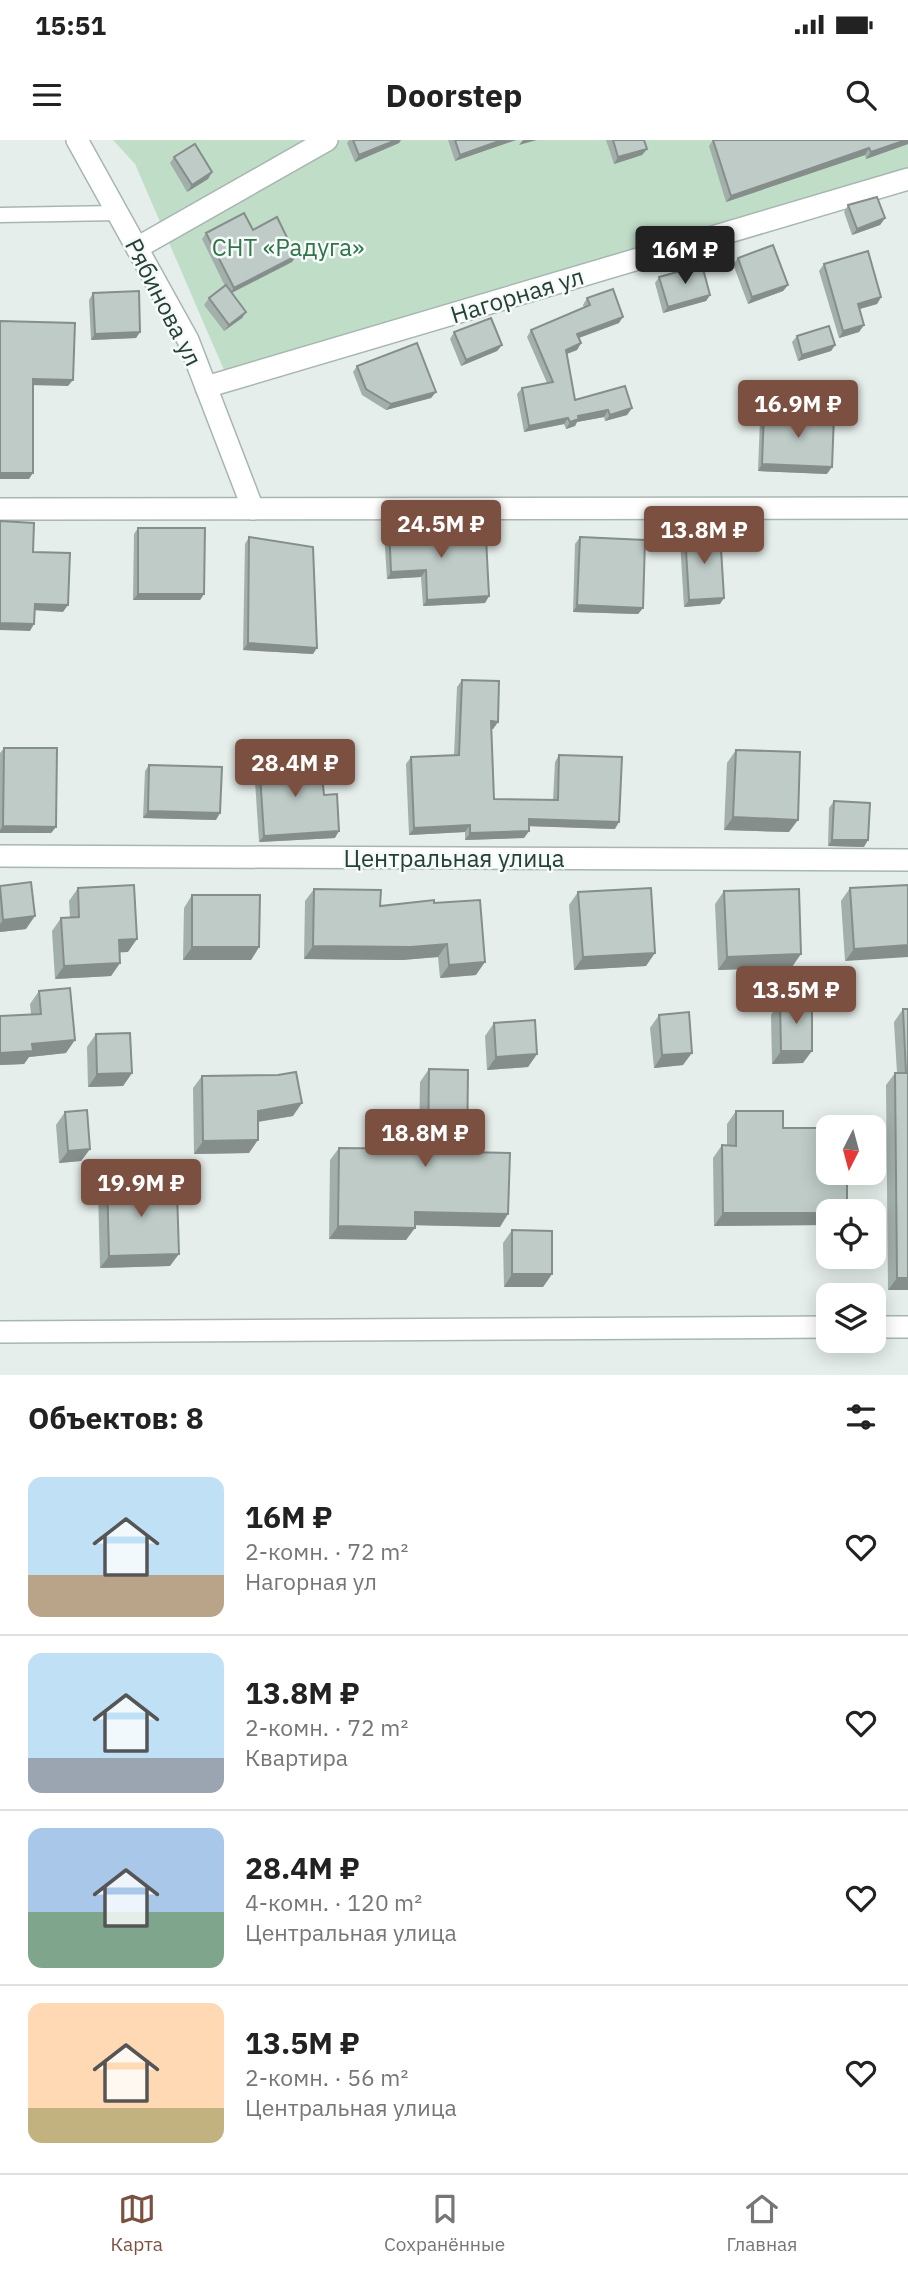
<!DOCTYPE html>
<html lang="ru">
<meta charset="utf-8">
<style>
body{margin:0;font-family:"IBM Plex Sans",sans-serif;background:#f6f6f6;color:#222;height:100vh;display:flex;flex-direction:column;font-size:26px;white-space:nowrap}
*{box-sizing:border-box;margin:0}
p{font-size:23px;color:#767676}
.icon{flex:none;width:38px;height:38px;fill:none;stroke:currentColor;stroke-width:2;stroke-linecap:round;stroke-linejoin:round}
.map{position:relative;height:1235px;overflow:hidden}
.details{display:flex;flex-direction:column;background:#fff;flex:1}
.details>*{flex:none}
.needle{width:46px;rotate:186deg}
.controls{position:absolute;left:816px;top:975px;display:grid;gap:14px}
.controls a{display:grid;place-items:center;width:70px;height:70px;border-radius:14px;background:#fff;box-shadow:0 4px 18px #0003;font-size:35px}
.price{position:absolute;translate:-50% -60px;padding:0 16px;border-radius:7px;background:#7c5041;color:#fff;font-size:23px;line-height:46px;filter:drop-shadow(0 2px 4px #0008)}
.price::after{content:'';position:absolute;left:50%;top:42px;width:21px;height:16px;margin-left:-10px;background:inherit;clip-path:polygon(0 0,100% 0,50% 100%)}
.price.active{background:#222;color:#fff}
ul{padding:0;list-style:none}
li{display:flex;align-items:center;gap:21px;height:175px;padding:0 28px}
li+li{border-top:2px solid #e0e0e0}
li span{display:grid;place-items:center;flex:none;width:196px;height:140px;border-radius:14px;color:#555}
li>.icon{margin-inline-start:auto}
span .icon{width:84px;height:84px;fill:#fffc;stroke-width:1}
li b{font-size:30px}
h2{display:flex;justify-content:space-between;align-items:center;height:84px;padding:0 28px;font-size:30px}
.status{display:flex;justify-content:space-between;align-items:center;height:49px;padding:0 35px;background:#fff;direction:ltr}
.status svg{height:19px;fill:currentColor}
header{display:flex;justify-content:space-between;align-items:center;height:91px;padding:0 28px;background:#fff;font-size:32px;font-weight:700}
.tab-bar{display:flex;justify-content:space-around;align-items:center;height:98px;border-top:2px solid #e0e0e0;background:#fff;font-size:19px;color:#767676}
.tab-bar a{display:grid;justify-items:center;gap:4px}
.tab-bar .active{color:#7c5041}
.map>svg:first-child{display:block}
.green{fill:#c0ddc8}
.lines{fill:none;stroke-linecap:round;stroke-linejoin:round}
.lane-casing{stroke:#a8b6b1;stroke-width:17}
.street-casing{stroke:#a8b6b1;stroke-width:24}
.lane{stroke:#fff;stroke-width:14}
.street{stroke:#fff;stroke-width:21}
.wall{fill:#a3afaa}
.shaded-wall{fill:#858e8b}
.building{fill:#becbc6;stroke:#858e8b;stroke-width:2}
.labels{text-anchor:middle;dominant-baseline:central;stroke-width:5;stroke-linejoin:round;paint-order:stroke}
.park-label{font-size:24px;fill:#31744c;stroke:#f6faf8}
.street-label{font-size:24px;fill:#253f39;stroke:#f6faf8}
</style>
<div class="status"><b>15:51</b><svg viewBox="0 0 49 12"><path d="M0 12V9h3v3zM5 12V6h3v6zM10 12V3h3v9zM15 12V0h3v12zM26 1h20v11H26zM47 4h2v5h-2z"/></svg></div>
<header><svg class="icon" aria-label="menu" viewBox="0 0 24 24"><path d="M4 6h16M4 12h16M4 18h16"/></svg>Doorstep<svg class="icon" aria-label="search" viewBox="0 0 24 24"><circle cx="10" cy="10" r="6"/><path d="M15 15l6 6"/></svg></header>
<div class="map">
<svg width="908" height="1235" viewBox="0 0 908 1235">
<rect width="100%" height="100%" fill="#e5eeea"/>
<!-- green -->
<polygon class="green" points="113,0 908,0 908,46 227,237 135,24"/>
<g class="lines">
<!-- lane casing -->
<g class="lane-casing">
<polyline id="lane" points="0,75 118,73"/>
</g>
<!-- street casing -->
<g class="street-casing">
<g id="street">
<polyline points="77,0 188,200 253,369"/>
<polyline points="137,108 327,0"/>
<polyline points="206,247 908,39"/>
<polyline points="0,369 908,368"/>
<polyline points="0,716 908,720"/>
<polyline points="873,1187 908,1187"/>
<polyline points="0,1192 828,1187"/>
</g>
</g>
<!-- lane -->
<use href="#lane" class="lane"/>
<!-- street -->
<use href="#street" class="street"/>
</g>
<!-- wall -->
<g class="wall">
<polygon points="349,0 401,0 399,3 355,22 347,3"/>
<polygon points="448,0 516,0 455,21"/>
<polygon points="606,0 644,0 647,9 642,15 614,24"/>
<polygon points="713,0 908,0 908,4 866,19 865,15 726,62 709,6"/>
<polygon points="174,17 212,32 208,39 187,52 170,23"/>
<polygon points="848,65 885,78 880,85 852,95 844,72"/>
<polygon points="253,90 296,116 292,122 232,153 246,172 242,178 224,191 204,165 209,158 225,146 202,99 206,93"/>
<polygon points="738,118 788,145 783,151 748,164 733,124"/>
<polygon points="824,124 881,157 877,164 859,169 864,185 859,192 839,198 819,131"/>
<polygon points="659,137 710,155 706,161 663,173 655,143"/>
<polygon points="93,153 140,192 136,198 91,200 89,160"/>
<polygon points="587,158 619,183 579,198 581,203 577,210 567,214 575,260 632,268 627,275 605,281 604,277 577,282 575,286 566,289 564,284 524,292 517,254 522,248 547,243 527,197 531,190 584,168 583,165"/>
<polygon points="454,192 502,205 497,211 461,226 450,199"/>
<polygon points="797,196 835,205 831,211 798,221 792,202"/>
<polygon points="357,226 436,252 431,258 386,270 362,255 353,232"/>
<polygon points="764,272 827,334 758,331 760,279"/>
<polygon points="389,385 444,400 489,456 485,463 423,466 421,437 387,439 384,392"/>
<polygon points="138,388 204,454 200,460 133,460 134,394"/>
<polygon points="685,394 720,464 684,467 680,401"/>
<polygon points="249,397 313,514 243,510 245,404"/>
<polygon points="580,397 643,468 638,474 573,472 575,404"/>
<polygon points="462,540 498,582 493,589 491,589 494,659 553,660 555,622 559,615 615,689 529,686 529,691 524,698 465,700 465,692 409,695 406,624 411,617 454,615 457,547"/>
<polygon points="4,608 56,687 51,693 0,693 0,613"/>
<polygon points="736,610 789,692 724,690 727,623"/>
<polygon points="259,619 307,636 335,698 259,702 254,626"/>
<polygon points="149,625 216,680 143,678 145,631"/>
<polygon points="834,661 864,707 828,706 829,668"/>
<polygon points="908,745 845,821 841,761 850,748"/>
<polygon points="0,746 26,789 0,792"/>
<polygon points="78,748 128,812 120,812 120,823 111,836 55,839 52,791 61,778 70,777 69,761"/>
<polygon points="314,749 380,766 434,763 476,835 440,838 438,817 402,820 304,819 305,761"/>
<polygon points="724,751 792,827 718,830 715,764"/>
<polygon points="578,752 646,826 574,830 569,765"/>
<polygon points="192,755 259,807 251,820 183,820 184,768"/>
<polygon points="39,851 66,913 29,917 24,924 0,925 0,876 31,874 30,864"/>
<polygon points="780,862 803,923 772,924 771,875"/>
<polygon points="903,869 908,869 908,1150 888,1150 886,945 895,933 897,933 894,882"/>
<polygon points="659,875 683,925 654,928 650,888"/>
<polygon points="494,883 537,914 528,927 487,930 485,896"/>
<polygon points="96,894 132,933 123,946 88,947 87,907"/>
<polygon points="429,929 500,1087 415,1085 406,1100 329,1099 330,1020 339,1008 419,1009 420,942"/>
<polygon points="202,936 293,976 258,982 249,1013 194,1014 193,948"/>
<polygon points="736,971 783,988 828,1071 828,1085 714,1086 713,1018 722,1005 727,1006 727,984"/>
<polygon points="65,972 90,1009 81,1021 59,1023 56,985"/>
<polygon points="107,1038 149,1053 170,1126 100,1128 98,1050"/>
<polygon points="512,1090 552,1134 543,1147 504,1147 503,1103"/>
</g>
<!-- shaded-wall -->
<g class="shaded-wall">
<polygon points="396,0 401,0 399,3 355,22 359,15"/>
<polygon points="502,0 516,0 455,21 460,15"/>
<polygon points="523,0 537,0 519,5"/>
<polygon points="906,0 908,0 908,4 866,19 871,12"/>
<polygon points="869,8 865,15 726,62 731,56"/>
<polygon points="647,9 642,15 614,24 618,17"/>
<polygon points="212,32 208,39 187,52 192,45"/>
<polygon points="885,78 880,85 852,95 857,89"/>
<polygon points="296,116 292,122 229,154 234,148"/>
<polygon points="788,145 783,151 748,164 752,157"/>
<polygon points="710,155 706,161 663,173 668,167"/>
<polygon points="881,157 877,164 853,171 858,164"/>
<polygon points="246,172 242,178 224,191 229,185"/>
<polygon points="623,177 619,183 573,200 577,194"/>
<polygon points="864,185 859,192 839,198 843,191"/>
<polygon points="140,192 136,198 91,200 95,194"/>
<polygon points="581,203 577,210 561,216 566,210"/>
<polygon points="502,205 497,211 461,226 466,220"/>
<polygon points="835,205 831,211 798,221 802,215"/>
<polygon points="33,239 73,240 68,246 29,245"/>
<polygon points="436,252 431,258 386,270 391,264"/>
<polygon points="632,268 627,275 605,281 610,275"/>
<polygon points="608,270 604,277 577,282 575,286 566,289 570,282 578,276"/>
<polygon points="568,278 564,284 524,292 529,286"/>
<polygon points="762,324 832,327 827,334 758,331"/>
<polygon points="0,333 33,333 29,339 0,339"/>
<polygon points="426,430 421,437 387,439 391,432"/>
<polygon points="138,454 204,454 200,460 133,460"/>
<polygon points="489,456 485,463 423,466 427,460"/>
<polygon points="724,458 720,464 684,467 689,460"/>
<polygon points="35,464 68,465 63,472 31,470"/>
<polygon points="577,465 643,468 638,474 573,472"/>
<polygon points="0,483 34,484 30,491 0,490"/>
<polygon points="248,503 317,508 313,514 243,510"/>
<polygon points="491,581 498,582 493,589 486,588"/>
<polygon points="148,671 220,673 216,680 143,678"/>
<polygon points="733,677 798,680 789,692 724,690"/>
<polygon points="529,679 619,682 615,689 524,686"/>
<polygon points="470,685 465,692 409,695 414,688"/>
<polygon points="3,686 56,687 51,693 0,693 0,690"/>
<polygon points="339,691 335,698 259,702 264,696"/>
<polygon points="529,691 524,698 465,700 470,693"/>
<polygon points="832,700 868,700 864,707 828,706"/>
<polygon points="35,776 26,789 0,792 0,784 3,780"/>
<polygon points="137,799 128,812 110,813 119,800"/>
<polygon points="447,804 438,817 402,820 304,819 313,806"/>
<polygon points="908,805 908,817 845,821 854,809"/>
<polygon points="192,807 259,807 251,820 183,820"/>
<polygon points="655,813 646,826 574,830 583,817"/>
<polygon points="801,814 792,827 718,830 727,817"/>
<polygon points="485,822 476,835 440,838 449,825"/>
<polygon points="120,823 111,836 55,839 64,826"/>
<polygon points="75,900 66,913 29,917 24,924 0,925 0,913 32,904"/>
<polygon points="781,911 812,911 803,923 772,924"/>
<polygon points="692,913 683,925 654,928 662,915"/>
<polygon points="537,914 528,927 487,930 496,917"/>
<polygon points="132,933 123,946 88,947 97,934"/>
<polygon points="302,963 293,976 249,983 258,971"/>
<polygon points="258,1000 249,1013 194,1014 203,1001"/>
<polygon points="90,1009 81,1021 59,1023 68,1011"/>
<polygon points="415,1072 508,1074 500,1087 406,1085"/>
<polygon points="723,1073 828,1073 828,1085 714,1086"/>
<polygon points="338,1086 415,1088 406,1100 329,1099"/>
<polygon points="179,1114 170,1126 100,1128 109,1116"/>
<polygon points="512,1134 552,1134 543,1147 504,1147"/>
<polygon points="897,1138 908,1138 908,1150 888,1150"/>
</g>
<!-- building -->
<g class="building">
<polygon points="353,0 396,0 359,15"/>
<polygon points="455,0 502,0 460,15"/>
<polygon points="613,0 644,0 647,9 618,17"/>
<polygon points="713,0 906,0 871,12 869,8 731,56"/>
<polygon points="195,4 212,32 192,45 174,17"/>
<polygon points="877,57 885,78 857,89 848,65"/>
<polygon points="244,73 253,90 277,77 296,116 234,148 206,93"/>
<polygon points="773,105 788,145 752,157 738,118"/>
<polygon points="868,111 881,157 858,164 864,185 843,191 824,124"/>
<polygon points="702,125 710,155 668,167 659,137"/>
<polygon points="226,145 246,172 229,185 209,158"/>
<polygon points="613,149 623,177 577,194 581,203 566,210 575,260 625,246 632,268 610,275 608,270 578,276 579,279 570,282 568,278 529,286 522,248 553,242 531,190 590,165 587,158"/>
<polygon points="139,151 140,192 95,194 93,153"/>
<polygon points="491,178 502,205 466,220 454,192"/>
<polygon points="0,181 75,183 73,240 33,239 33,333 0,333"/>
<polygon points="829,186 835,205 802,215 797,196"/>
<polygon points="417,203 436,252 391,264 366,249 357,226"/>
<polygon points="764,272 834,275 832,327 762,324"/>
<polygon points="0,381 34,383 33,412 70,413 68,465 35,464 34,484 0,483"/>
<polygon points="442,382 444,400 486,398 489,456 427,460 426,430 391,432 389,385"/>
<polygon points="138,388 205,388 204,454 138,454"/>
<polygon points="720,392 724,458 689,460 685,394"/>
<polygon points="249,397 313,407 317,508 248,503"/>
<polygon points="580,397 645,400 643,468 577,465"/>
<polygon points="462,540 499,541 498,582 491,581 494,659 558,660 559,615 622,617 619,682 529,679 529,691 470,693 470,685 414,688 411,617 459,615"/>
<polygon points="4,608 57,608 56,687 3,686"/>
<polygon points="736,610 800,612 798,680 733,677"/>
<polygon points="306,616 307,636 322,635 324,655 337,654 339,691 264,696 259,619"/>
<polygon points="149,625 222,627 220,673 148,671"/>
<polygon points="834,661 870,663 868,700 832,700"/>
<polygon points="31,742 35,776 3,780 0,746"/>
<polygon points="134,745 137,799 119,800 120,823 64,826 61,778 79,777 78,748"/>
<polygon points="908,745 908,805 854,809 850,748"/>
<polygon points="651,748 655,813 583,817 578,752"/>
<polygon points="314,749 381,750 380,766 434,760 434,763 480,760 485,822 449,825 447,804 411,807 313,806"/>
<polygon points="799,749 801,814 727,817 724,751"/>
<polygon points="192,755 260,755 259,807 192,807"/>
<polygon points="70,848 75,900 32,904 33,911 0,913 0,876 41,874 39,851"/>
<polygon points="780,862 812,862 812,911 781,911"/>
<polygon points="903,869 908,869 908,1138 897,1138 895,933 906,933"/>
<polygon points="689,872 692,913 662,915 659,875"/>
<polygon points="535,880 537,914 496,917 494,883"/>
<polygon points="130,893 132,933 97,934 96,894"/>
<polygon points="429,929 468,930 467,1012 510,1013 508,1074 415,1072 415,1088 338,1086 339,1008 428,1009"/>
<polygon points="296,932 302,963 258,971 258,1000 203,1001 202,936 278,935"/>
<polygon points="87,970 90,1009 68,1011 65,972"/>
<polygon points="736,971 783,971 783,988 828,988 828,1032 847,1032 847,1071 828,1071 828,1073 723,1073 722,1005 736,1006"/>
<polygon points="149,1036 149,1053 177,1052 179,1114 109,1116 107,1038"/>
<polygon points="512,1090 552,1091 552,1134 512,1134"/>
</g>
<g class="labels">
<!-- park labels -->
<g class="park-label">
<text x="288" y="107">СНТ «Радуга»</text>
</g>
<!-- street labels -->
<g class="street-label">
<text transform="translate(517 155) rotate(-17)">Нагорная ул</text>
<text transform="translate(164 162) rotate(63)">Рябинова ул</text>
<text x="454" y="718">Центральная улица</text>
</g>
</g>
</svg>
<div class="controls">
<a><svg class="needle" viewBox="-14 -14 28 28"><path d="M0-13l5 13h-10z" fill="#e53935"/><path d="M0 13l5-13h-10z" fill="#767676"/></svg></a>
<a><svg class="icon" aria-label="locate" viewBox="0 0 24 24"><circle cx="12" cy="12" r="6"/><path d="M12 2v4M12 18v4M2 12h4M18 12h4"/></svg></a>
<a><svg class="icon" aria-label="layers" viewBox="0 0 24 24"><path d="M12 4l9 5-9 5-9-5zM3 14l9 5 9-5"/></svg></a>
</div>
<b class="price active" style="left:685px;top:146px">16M ₽</b>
<b class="price" style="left:798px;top:300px">16.9M ₽</b>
<b class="price" style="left:441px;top:420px">24.5M ₽</b>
<b class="price" style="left:704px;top:426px">13.8M ₽</b>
<b class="price" style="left:295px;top:659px">28.4M ₽</b>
<b class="price" style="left:796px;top:886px">13.5M ₽</b>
<b class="price" style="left:425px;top:1029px">18.8M ₽</b>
<b class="price" style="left:141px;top:1079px">19.9M ₽</b>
</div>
<section class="details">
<h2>Объектов: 8<svg class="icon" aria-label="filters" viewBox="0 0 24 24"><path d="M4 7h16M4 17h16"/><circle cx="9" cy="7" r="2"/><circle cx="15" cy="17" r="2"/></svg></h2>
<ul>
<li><span style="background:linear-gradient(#bfe0f5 70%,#b9a48a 0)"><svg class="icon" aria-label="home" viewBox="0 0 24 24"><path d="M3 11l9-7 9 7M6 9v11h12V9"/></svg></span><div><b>16M ₽</b><p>2-комн. · 72 m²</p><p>Нагорная ул</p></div><svg class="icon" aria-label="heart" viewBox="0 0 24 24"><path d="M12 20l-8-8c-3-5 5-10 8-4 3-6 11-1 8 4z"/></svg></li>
<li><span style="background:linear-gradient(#bfe0f5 75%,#9aa5b1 0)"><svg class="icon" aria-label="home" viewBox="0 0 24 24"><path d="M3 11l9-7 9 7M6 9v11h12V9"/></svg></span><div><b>13.8M ₽</b><p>2-комн. · 72 m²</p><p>Квартира</p></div><svg class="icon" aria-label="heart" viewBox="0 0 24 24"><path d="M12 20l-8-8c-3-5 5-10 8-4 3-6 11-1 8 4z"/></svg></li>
<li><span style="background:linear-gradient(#a9c7e8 60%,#7fa58c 0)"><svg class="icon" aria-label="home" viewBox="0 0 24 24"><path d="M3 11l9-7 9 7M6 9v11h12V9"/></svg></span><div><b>28.4M ₽</b><p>4-комн. · 120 m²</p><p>Центральная улица</p></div><svg class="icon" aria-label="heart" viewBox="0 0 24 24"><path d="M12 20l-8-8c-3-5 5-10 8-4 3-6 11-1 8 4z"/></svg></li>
<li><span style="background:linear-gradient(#ffd9b3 75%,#c2b280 0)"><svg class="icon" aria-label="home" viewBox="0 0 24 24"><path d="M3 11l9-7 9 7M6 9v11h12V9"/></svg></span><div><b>13.5M ₽</b><p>2-комн. · 56 m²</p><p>Центральная улица</p></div><svg class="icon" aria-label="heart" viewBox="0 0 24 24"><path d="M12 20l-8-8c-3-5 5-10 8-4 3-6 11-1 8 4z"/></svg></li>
</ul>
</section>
<nav class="tab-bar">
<a class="active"><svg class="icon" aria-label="map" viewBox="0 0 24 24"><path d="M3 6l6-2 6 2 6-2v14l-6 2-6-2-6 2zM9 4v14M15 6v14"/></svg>Карта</a>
<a><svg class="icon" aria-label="saved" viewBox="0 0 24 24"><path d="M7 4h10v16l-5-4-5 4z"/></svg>Сохранённые</a>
<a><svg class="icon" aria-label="home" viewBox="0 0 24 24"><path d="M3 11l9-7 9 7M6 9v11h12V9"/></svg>Главная</a>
</nav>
